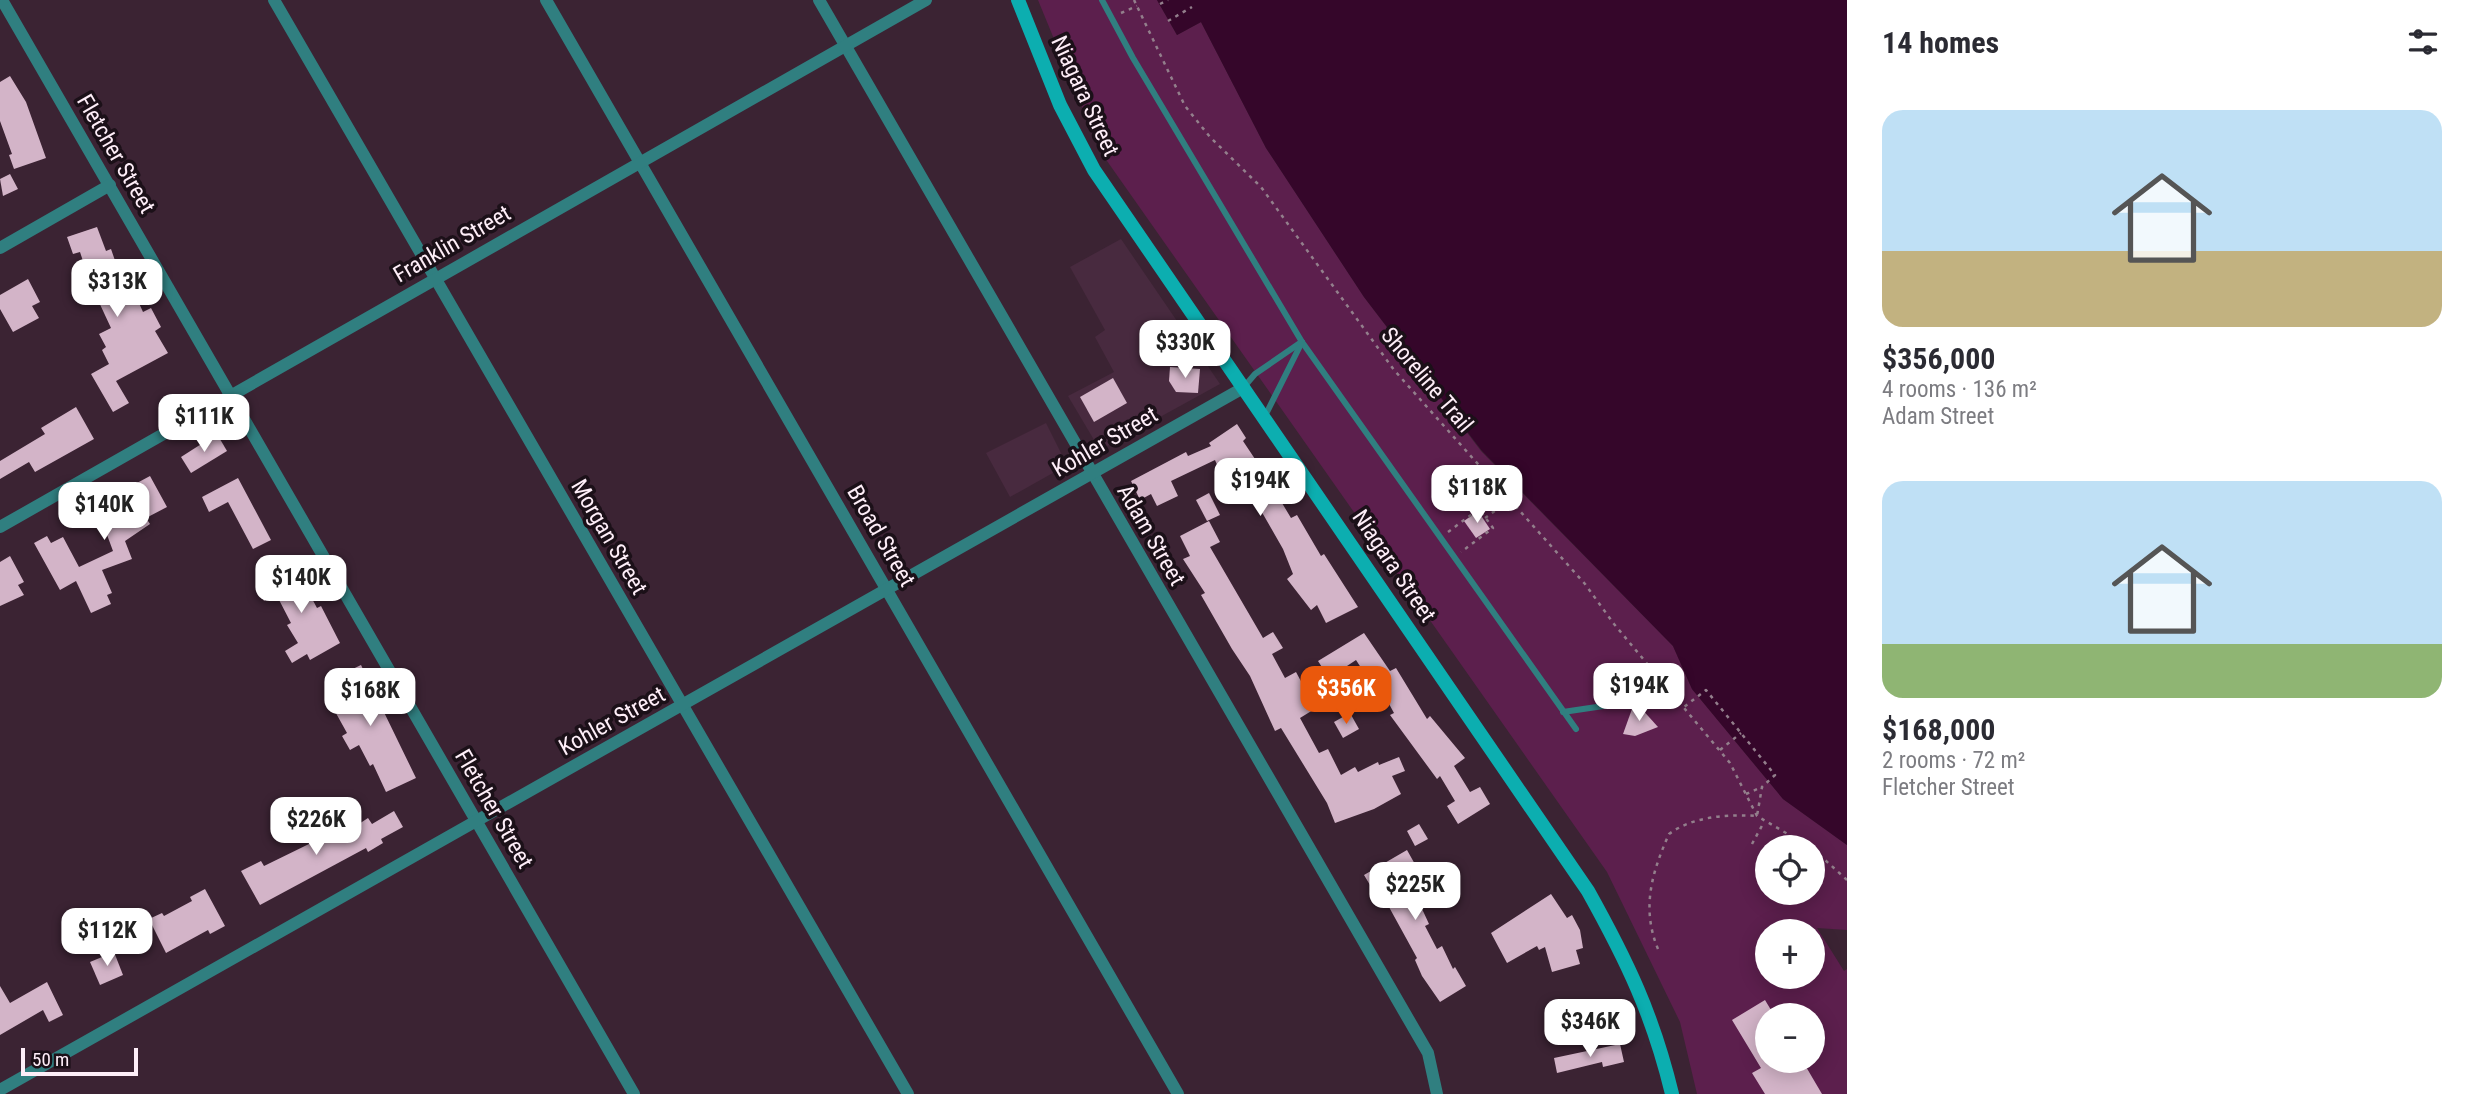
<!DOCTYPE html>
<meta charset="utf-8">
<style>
body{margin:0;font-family:"Roboto Condensed",sans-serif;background:#f2f2f3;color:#2b2b33;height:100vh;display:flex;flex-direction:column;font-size:26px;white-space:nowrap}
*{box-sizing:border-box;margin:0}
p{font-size:23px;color:#7c7c81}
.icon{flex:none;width:38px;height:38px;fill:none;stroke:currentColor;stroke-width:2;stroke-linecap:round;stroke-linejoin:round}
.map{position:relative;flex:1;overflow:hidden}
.panel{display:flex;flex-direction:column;background:#fff;width:630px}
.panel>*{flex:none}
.fabs{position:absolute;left:1755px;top:835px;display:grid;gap:14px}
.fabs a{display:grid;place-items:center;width:70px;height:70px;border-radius:50%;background:#fff;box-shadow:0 4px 18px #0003;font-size:35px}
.scale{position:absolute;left:21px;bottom:18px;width:117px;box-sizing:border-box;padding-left:7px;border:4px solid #feeef8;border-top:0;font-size:19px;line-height:24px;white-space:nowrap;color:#feeef8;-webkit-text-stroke:5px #1b1018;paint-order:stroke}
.price{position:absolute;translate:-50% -60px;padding:0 16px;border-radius:14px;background:#fff;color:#222;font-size:23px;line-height:46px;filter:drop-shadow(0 2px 4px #0008)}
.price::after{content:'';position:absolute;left:50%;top:42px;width:21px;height:16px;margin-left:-10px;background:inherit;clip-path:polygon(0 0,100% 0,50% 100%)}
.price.selected{background:#ea580c;color:#fff}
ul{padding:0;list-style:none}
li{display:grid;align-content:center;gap:14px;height:371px;padding:0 35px}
li span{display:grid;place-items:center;height:217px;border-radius:21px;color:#555}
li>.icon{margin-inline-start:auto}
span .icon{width:126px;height:126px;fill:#fffc;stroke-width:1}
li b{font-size:30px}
h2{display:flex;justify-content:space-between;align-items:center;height:84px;padding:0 35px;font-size:30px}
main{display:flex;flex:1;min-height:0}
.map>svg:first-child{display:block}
.built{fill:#482a3f}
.green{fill:#5c1f4d;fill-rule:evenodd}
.water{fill:#35062a}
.building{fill:#d3b4c8}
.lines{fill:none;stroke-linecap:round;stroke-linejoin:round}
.path{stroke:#937f8c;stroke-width:2.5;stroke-dasharray:3.5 5;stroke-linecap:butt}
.lane{stroke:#307f80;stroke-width:6}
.street{stroke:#307f80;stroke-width:12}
.secondary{stroke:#0caeb0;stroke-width:14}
.labels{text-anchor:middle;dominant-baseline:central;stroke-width:7;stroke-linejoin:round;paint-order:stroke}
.street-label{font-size:23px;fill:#feeef8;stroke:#1b1018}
</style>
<main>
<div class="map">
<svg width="1847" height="1094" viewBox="0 0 1847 1094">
<rect width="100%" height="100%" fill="#3b2333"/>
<!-- built -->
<g class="built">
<polygon points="1121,239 1220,384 1100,450 1068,396 1114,372 1095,337 1105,330 1070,267"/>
<polygon points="1046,423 1067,465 1010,497 986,453"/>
</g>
<!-- green -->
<path class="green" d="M1038 0H1157L1177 35 1201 22 1266 148 1364 297 1481 451 1673 646 1692 689 1783 799 1847 845V930L1817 928 1844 971 1847 969V1094H1697L1680 1022 1607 872 1100 151ZM1768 847H1813V892H1768ZM1768 931H1813V976H1768ZM1768 1015H1813V1060H1768Z"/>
<!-- water -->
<polygon class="water" points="1157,0 1847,0 1847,845 1783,799 1692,689 1673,646 1482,451 1364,297 1266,148 1201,22 1177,35"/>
<!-- building -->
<g class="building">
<polygon points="10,76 26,102 46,158 14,169 9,155 12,154 0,121 0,82"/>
<polygon points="10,174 18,189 3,196 0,179"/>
<polygon points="97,227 106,251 111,249 119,272 132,293 134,292 143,312 151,308 161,327 155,331 168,353 116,381 129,403 113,412 91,374 109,364 102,350 106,347 99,334 111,328 91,285 80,252 73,254 67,237"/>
<polygon points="28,279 40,302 32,306 39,318 13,332 0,309 0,295"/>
<polygon points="1170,367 1200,369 1198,393 1176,392 1169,381"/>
<polygon points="1113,378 1127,403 1094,422 1080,397"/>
<polygon points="76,407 94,439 35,472 29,462 0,479 0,461 45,434 41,428"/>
<polygon points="1237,424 1246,438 1243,441 1269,480 1274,477 1282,490 1276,493 1291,518 1297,515 1321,556 1324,554 1358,607 1326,623 1317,605 1311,610 1287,579 1293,574 1283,549 1236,467 1221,474 1215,460 1171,481 1178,496 1157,506 1151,494 1140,500 1131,481 1186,452 1188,456 1211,446 1209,443"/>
<polygon points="217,434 227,451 191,473 181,457"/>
<polygon points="150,476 167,507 146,518 150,524 125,541 132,559 102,570 112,593 107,595 111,604 91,613 76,581 60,590 34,543 47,536 51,543 63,537 79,567 113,551 96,505"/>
<polygon points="238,478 271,540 253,549 228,502 209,512 202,497"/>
<polygon points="1209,493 1220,515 1207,521 1196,500"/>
<polygon points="1478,511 1490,529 1476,538 1464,521"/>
<polygon points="1209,521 1220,542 1210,547 1263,638 1273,632 1283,648 1272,654 1285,678 1296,672 1303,685 1301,686 1313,710 1300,718 1319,753 1328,749 1341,775 1355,767 1358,772 1378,762 1379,765 1399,757 1405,771 1392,776 1401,794 1374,809 1335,823 1327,803 1281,728 1275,731 1250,676 1232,649 1201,595 1205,593 1183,559 1190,556 1180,536"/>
<polygon points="10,556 24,582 18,585 24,595 0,606 0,562"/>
<polygon points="294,565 317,608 321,606 340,643 310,660 307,654 292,663 285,651 298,643 287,625 291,623 276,594 264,601 256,586"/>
<polygon points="1364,633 1390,671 1396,668 1427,719 1430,716 1465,758 1454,766 1470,792 1480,787 1490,804 1458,824 1447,806 1455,801 1440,776 1437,779 1390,715 1394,713 1372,673 1367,677 1356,660 1329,678 1318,661"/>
<polygon points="361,665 416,778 386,792 373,764 370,766 359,745 350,750 342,736 347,733 332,706 336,704 329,690 338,686 334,678"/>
<polygon points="1640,707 1658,727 1635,736 1623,734 1632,709"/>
<polygon points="1350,713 1359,729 1343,738 1334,722"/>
<polygon points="394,811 403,827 381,839 383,843 368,852 366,848 260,905 241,871 261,861 264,866 311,843 305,832 320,824 330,843 368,818 372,824"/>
<polygon points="1419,824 1428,839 1415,846 1407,831"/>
<polygon points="1407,850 1430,891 1417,898 1429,924 1425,926 1437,949 1442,946 1453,969 1455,967 1466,986 1440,1002 1422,976 1415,960 1417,958 1378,887 1373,890 1364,875"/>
<polygon points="205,889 225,926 210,934 208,930 166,953 149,919 162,913 164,916 192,901 190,897"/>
<polygon points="1551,894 1567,918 1572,915 1580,930 1583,948 1576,950 1580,964 1552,972 1545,947 1539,950 1537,946 1507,963 1491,933"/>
<polygon points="114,952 123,975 100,985 90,962"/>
<polygon points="47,982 63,1015 49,1022 43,1010 0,1035 0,986 10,1003"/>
<polygon points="1765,1000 1774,1015 1768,1015 1768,1060 1802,1060 1822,1094 1765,1094 1752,1073 1761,1068 1732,1020"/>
<polygon points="1620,1044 1624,1062 1603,1067 1602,1062 1557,1073 1554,1058"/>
</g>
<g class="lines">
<!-- path -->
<g class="path">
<polyline points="1134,0 1185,106 1210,137 1261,187 1394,370 1585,584 1614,624 1730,763 1757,816 1810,847"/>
<polyline points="1160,4 1168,0"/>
<polyline points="1121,13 1137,6"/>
<polyline points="1168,21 1192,7"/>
<polyline points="1485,518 1510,500"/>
<polyline points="1448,532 1479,509 1493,528 1461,552"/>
<polyline points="1720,750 1741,733"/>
<polyline points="1746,794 1762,787"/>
<polyline points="1752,844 1764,822"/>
<polyline points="1813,849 1847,880"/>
<path d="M1658 949C1641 908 1652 872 1669 834 1693 816 1729 814 1757 816L1762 787 1775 775 1706 690 1684 707"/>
</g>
<!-- lane -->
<g class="lane">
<polyline points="1102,0 1133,58 1302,342 1576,729"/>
<polyline points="1243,388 1255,374 1300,343"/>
<polyline points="1265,416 1302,342"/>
<polyline points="1563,712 1637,701"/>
</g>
<!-- street -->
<g class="street">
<polyline points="2,0 634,1094"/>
<polyline points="274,0 908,1094"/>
<polyline points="546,0 1178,1094"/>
<polyline points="819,0 1428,1053 1437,1094"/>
<polyline points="0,248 110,185"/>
<polyline points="0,527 926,0"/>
<polyline points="0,1090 1243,388"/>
</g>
<!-- secondary -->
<path class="secondary" d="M1018 0 1060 105 1094 170 1588 891C1627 961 1653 1015 1672 1094"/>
</g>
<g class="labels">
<!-- street labels -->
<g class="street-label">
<text transform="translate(1085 96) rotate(65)">Niagara Street</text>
<text transform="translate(116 154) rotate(60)">Fletcher Street</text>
<text transform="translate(452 244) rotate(-30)">Franklin Street</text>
<text transform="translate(1427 380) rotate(50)">Shoreline Trail</text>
<text transform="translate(1105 442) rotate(-30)">Kohler Street</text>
<text transform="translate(1151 535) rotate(60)">Adam Street</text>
<text transform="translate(881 536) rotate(60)">Broad Street</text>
<text transform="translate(609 537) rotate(60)">Morgan Street</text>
<text transform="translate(1394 566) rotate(56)">Niagara Street</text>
<text transform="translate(612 721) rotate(-29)">Kohler Street</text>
<text transform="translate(494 809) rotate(60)">Fletcher Street</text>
</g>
</g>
</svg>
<div class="fabs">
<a><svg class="icon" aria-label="locate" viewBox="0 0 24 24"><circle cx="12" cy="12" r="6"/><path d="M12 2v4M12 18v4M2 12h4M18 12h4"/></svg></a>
<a>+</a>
<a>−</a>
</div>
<div class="scale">50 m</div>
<b class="price" style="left:117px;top:319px">$313K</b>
<b class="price" style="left:1185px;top:380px">$330K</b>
<b class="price" style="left:204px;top:454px">$111K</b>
<b class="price" style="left:1260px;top:518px">$194K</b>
<b class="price" style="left:1477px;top:525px">$118K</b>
<b class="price" style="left:104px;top:542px">$140K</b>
<b class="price" style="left:301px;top:615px">$140K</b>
<b class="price" style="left:1639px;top:723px">$194K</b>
<b class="price selected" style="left:1346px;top:726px">$356K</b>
<b class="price" style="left:370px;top:728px">$168K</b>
<b class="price" style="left:316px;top:857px">$226K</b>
<b class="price" style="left:1415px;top:922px">$225K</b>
<b class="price" style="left:107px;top:968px">$112K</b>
<b class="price" style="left:1590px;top:1059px">$346K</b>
</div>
<section class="panel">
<h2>14 homes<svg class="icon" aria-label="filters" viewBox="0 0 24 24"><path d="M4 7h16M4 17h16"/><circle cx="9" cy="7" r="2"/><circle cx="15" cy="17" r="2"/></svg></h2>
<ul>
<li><span style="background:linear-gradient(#bfe0f5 65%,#c2b280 0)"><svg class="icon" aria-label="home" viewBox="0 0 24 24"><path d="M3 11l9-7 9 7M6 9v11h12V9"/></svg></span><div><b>$356,000</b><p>4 rooms · 136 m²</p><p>Adam Street</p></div></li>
<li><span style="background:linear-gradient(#bfe0f5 75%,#8fb573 0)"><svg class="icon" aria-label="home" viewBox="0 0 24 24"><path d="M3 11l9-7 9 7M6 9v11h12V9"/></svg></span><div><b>$168,000</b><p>2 rooms · 72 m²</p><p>Fletcher Street</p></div></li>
</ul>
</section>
</main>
